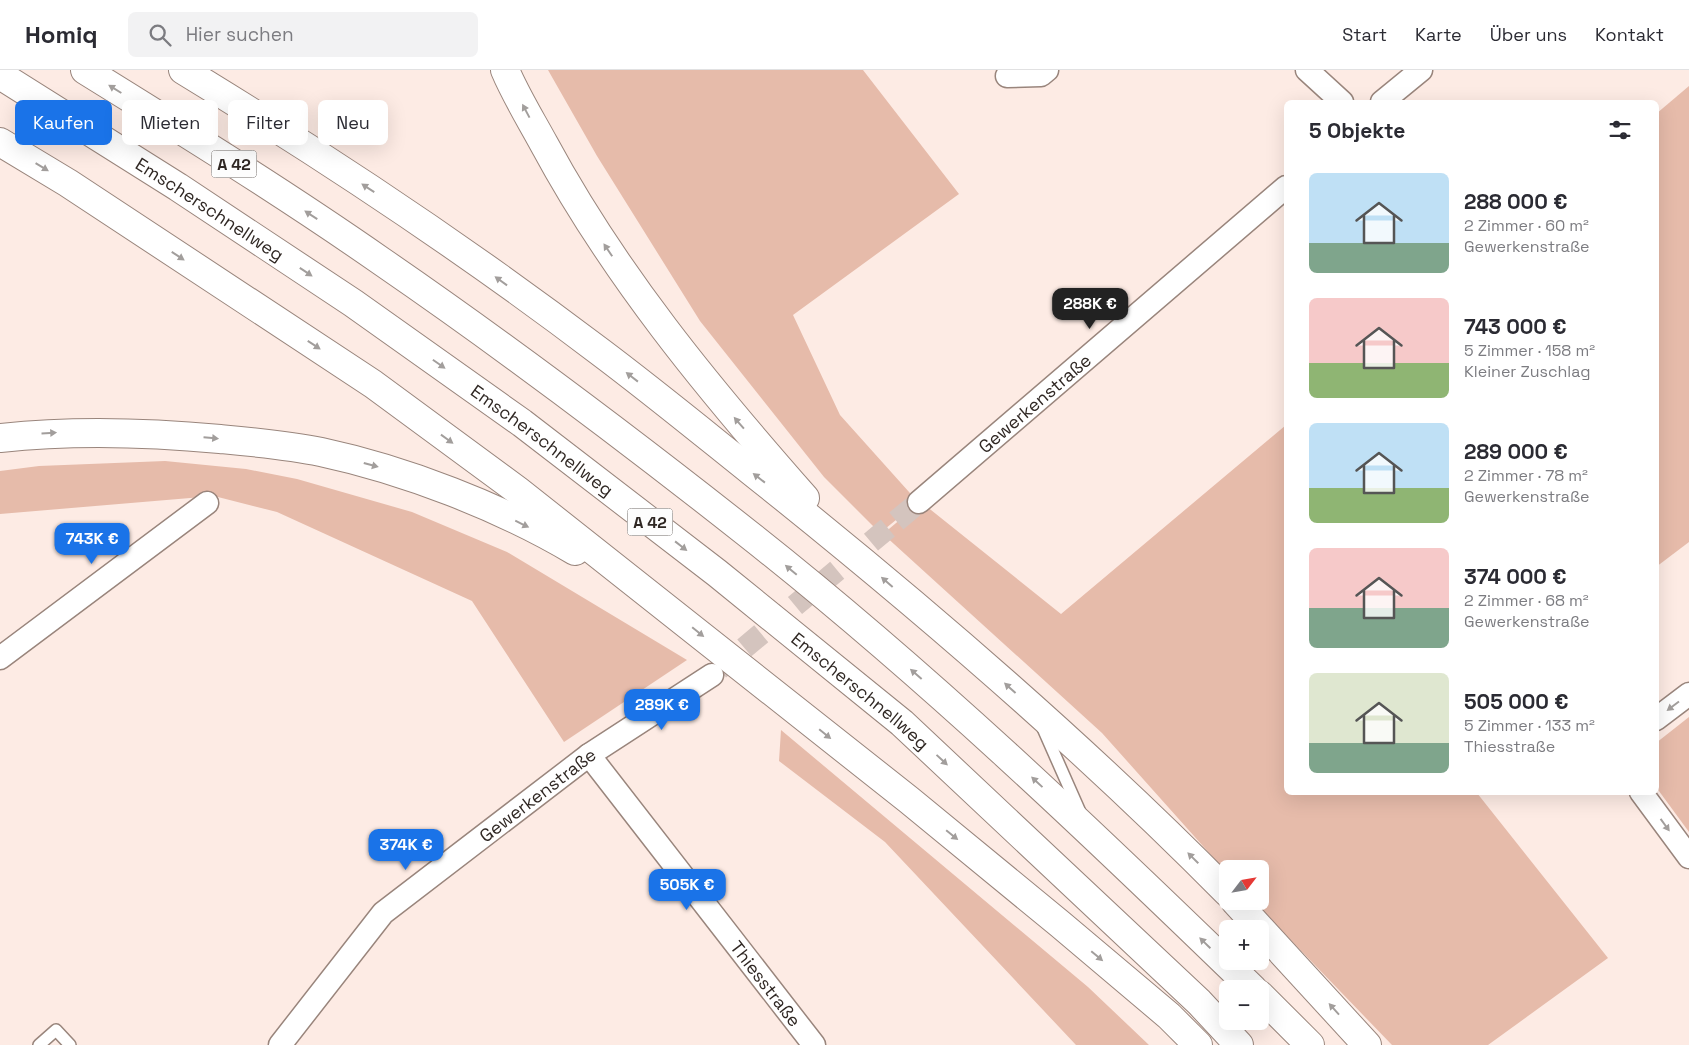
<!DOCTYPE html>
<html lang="de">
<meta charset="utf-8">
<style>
body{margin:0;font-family:"Space Grotesk",sans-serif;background:#f2f2f3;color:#2b2b33;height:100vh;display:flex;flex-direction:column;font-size:19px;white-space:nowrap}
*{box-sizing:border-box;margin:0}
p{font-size:16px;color:#7c7c81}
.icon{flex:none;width:28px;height:28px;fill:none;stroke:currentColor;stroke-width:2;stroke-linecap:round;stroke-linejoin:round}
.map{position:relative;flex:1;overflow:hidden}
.drawer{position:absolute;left:1284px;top:30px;width:375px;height:695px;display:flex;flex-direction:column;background:#fff;border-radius:8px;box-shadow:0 5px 20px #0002}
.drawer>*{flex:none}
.guide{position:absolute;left:15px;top:30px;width:475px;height:45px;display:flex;gap:10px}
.needle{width:32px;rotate:59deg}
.fabs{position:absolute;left:1219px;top:790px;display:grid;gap:10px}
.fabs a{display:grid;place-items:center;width:50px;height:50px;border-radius:8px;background:#fff;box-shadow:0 5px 20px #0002;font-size:25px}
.price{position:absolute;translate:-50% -42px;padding:0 11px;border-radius:10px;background:#1a73e8;color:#fff;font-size:16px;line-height:32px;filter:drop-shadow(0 1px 2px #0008)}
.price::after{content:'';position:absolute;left:50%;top:30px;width:15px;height:11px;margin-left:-8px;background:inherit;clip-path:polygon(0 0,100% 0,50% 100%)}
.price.current{background:#222;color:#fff}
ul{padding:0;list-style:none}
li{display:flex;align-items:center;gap:15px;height:125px;padding:0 25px}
li span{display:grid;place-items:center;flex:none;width:140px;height:100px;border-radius:8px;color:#555}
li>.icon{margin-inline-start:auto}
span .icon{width:60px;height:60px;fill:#fffc;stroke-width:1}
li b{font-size:21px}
h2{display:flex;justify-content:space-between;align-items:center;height:60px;padding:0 25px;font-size:21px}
.chip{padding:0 18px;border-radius:8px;background:#fff;box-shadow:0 5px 20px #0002;font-size:18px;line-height:45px}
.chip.current{background:#1a73e8;color:#fff}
header{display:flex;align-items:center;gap:30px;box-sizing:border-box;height:70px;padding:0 25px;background:#fff;border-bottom:1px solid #e1e1e2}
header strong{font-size:24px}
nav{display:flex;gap:28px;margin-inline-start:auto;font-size:18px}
.search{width:350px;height:45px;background:#f2f2f3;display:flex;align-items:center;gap:12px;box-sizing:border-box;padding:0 18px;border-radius:8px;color:#7c7c81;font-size:19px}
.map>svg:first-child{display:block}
.green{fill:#e6bbaa}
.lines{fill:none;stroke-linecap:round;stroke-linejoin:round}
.street-tunnel{stroke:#d4c4be;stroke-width:22;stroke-dasharray:22 11;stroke-linecap:butt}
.lane-casing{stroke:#99857c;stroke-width:14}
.street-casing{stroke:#99857c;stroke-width:25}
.highway-casing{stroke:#99857c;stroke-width:30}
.lane{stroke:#fff;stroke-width:11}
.street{stroke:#fff;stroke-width:22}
.highway{stroke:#fff;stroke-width:28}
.oneway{fill:#a29e9c}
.labels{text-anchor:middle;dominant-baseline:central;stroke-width:5;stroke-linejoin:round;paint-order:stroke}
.shield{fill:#fdfdfd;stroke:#6e6865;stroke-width:1}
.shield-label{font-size:16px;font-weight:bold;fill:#302824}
.street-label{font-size:18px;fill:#302824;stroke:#fdfdfd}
</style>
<header>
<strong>Homiq</strong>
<div class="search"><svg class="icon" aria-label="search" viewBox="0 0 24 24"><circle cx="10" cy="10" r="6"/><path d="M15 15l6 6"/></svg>Hier suchen</div>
<nav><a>Start</a><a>Karte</a><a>Über uns</a><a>Kontakt</a></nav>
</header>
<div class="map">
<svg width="1689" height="975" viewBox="0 0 1689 975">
<rect width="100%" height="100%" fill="#fdebe4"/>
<!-- green -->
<g class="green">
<polygon points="548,0 863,0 959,124 793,245 840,345 918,432 880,463 824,407 700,251 597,86"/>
<polygon points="1689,16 1689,472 1656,497 1656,44"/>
<polygon points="1286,355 1286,722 1477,723 1608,888 1488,975 1392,975 1253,831 1260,831 1260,799 1228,799 1227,803 1102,663 883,464 921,432 1061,544"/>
<polygon points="165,391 246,399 297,409 412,442 507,482 687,590 564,672 472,531 277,442 214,426 0,444 0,401 39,396"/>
<polygon points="1689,647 1689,762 1656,717 1656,673"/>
<polygon points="781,660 1088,917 1149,975 1076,975 885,772 779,691"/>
</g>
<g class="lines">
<!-- street-tunnel -->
<polyline class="street-tunnel" points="719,599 919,432"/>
<!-- lane casing -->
<g class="lane-casing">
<g id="lane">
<polyline points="1042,656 1080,742"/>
<polyline points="39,975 56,960 70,975"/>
</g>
</g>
<!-- street casing -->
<g class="street-casing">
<g id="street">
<polyline points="1307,0 1342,32"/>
<polyline points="1007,6 1041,5 1047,0"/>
<polyline points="1382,32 1421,0"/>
<path id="s1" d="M919 432 1286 117"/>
<polyline points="0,588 207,433"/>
<polyline points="1656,649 1689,624"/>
<path id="s2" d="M589 685 814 975"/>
<polyline points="1641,722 1689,787"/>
<path id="s3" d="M280 975 383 843 589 685 712 605"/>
</g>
</g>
<!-- highway casing -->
<g class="highway-casing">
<g id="highway">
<path d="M85 0C185 62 285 124 381 191 506 277 628 369 747 463 926 604 1090 761 1253 919"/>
<path d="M183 0C326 87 466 180 599 281 651 320 701 361 751 401 917 533 1079 672 1228 823"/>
<path d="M505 0C516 26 531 50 544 74 614 204 708 318 805 428"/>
<path id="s4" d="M0 5 178 117 353 233 522 353 717 503 902 653 1199 932 1239 975"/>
<polyline points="0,72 68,113 373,314 517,420 909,730 1060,854 1169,946 1198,975"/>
<path d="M0 368C73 360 146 362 220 369 253 372 288 375 321 382 405 400 501 437 575 481"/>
<polyline points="1235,831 1367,975"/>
<polyline points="1260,925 1310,975"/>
</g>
</g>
<!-- lane -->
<use href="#lane" class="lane"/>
<!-- street -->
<use href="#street" class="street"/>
<!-- highway -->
<use href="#highway" class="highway"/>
</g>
<!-- one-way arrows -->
<defs><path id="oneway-solid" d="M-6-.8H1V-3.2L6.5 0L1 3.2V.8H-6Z" transform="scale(1.25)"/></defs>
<g class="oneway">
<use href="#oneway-solid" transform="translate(115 19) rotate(-148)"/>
<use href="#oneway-solid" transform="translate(526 41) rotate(-118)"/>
<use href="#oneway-solid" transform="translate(42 97) rotate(31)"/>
<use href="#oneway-solid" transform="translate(368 118) rotate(-147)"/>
<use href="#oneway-solid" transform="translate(311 145) rotate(-147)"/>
<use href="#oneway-solid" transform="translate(608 180) rotate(-124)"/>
<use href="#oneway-solid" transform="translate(178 186) rotate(33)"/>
<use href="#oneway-solid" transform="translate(306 202) rotate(34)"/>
<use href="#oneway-solid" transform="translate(501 211) rotate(-144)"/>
<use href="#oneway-solid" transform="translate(314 275) rotate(33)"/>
<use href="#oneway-solid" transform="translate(439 294) rotate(35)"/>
<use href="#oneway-solid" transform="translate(632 307) rotate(-142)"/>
<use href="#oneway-solid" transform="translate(739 353) rotate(-131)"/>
<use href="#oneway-solid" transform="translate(49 363) rotate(-3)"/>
<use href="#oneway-solid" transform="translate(211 368) rotate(5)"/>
<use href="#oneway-solid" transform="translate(447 369) rotate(36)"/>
<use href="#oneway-solid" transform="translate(371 395) rotate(15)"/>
<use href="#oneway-solid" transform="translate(759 408) rotate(-142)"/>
<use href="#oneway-solid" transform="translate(522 454) rotate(26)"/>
<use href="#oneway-solid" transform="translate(681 476) rotate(38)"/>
<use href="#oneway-solid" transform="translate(791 500) rotate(-140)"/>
<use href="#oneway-solid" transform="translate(887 512) rotate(-139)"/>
<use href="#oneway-solid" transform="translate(698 562) rotate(39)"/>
<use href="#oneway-solid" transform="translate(916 604) rotate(-139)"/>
<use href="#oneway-solid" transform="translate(1010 618) rotate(-138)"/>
<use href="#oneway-solid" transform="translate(1673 636) rotate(143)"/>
<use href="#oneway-solid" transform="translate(825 664) rotate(39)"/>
<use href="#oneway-solid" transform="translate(942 690) rotate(43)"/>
<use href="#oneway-solid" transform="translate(1037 712) rotate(-137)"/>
<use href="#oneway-solid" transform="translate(1665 755) rotate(54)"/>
<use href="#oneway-solid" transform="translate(952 765) rotate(39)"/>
<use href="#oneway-solid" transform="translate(1193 788) rotate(-135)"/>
<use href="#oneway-solid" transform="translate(1205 873) rotate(-136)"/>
<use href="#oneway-solid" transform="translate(1097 886) rotate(40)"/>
<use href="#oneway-solid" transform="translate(1334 939) rotate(-132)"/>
</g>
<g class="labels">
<!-- shield labels -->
<g class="shield">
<rect x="211.5" y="80.5" width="45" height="27" rx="4"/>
<rect x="627.5" y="438.5" width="45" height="27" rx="4"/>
</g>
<g class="shield-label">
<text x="234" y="94">A 42</text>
<text x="650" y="452">A 42</text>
</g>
<!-- street labels -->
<g class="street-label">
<text stroke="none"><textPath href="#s4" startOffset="249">Emscherschnellweg</textPath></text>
<text stroke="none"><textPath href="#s1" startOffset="152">Gewerkenstraße</textPath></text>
<text stroke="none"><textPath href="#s4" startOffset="654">Emscherschnellweg</textPath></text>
<text stroke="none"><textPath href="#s4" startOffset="1059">Emscherschnellweg</textPath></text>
<text stroke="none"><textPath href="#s3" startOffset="362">Gewerkenstraße</textPath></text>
<text stroke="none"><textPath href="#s2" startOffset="289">Thiesstraße</textPath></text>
</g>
</g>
</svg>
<div class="fabs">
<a><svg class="needle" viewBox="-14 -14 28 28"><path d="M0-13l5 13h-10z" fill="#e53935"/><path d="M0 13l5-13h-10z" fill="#7c7c81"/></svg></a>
<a>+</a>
<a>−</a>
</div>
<b class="price current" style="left:1090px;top:260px">288K €</b>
<b class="price" style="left:92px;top:495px">743K €</b>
<b class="price" style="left:662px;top:661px">289K €</b>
<b class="price" style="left:406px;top:801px">374K €</b>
<b class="price" style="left:687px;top:841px">505K €</b>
<div class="guide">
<a class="chip current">Kaufen</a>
<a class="chip">Mieten</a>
<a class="chip">Filter</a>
<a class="chip">Neu</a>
</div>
<section class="drawer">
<h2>5 Objekte<svg class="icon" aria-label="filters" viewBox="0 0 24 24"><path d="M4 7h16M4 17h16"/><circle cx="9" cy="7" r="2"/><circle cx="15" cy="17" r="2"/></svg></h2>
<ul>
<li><span style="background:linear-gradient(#bfe0f5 70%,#7fa58c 0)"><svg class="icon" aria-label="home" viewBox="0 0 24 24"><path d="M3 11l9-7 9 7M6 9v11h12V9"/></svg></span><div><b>288 000 €</b><p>2 Zimmer · 60 m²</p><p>Gewerkenstraße</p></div></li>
<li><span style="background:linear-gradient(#f6c9c9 65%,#8fb573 0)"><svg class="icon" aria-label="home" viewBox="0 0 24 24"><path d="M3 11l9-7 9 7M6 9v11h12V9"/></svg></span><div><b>743 000 €</b><p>5 Zimmer · 158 m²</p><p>Kleiner Zuschlag</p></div></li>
<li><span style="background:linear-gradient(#bfe0f5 65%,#8fb573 0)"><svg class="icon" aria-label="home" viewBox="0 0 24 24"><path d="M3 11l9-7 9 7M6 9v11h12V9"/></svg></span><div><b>289 000 €</b><p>2 Zimmer · 78 m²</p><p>Gewerkenstraße</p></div></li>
<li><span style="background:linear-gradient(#f6c9c9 60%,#7fa58c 0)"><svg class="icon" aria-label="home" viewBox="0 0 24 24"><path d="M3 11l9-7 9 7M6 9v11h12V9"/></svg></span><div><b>374 000 €</b><p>2 Zimmer · 68 m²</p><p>Gewerkenstraße</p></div></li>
<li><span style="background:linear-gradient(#dfe7d0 70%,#7fa58c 0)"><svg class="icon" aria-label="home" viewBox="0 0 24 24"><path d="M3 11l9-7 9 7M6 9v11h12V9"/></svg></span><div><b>505 000 €</b><p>5 Zimmer · 133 m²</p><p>Thiesstraße</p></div></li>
</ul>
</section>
</div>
